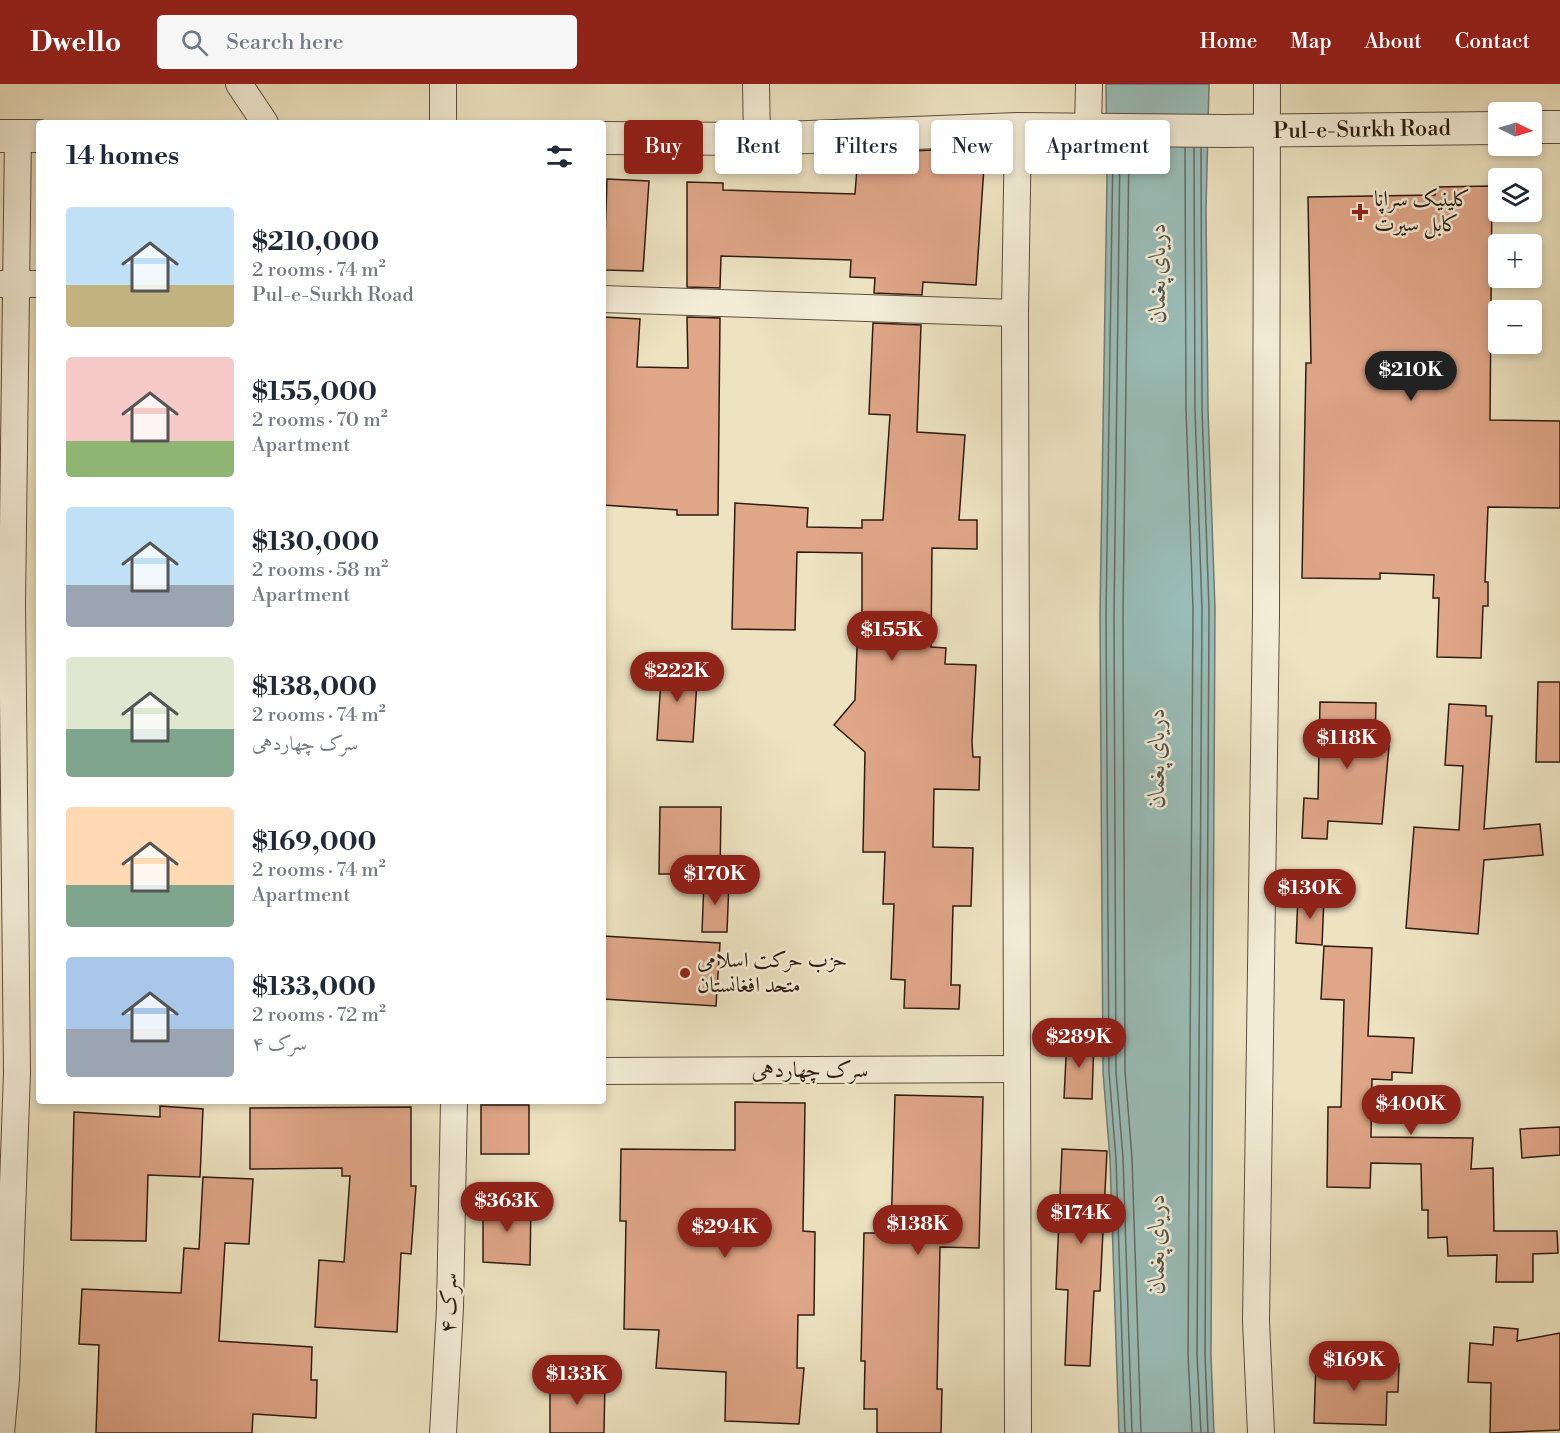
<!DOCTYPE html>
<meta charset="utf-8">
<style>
body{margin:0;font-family:"Libre Bodoni",Amiri,serif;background:#f6f6f7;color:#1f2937;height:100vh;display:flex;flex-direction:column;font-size:22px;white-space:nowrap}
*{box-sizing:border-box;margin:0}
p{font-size:20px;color:#747a83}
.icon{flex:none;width:33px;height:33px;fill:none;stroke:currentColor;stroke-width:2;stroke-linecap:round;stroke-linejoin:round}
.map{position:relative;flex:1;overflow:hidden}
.drawer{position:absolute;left:36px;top:36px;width:570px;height:984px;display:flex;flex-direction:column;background:#fff;border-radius:6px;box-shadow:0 3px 9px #0003}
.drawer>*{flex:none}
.hud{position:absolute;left:624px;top:36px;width:570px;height:54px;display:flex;gap:12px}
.needle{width:39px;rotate:95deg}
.fabs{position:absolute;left:1488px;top:18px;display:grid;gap:12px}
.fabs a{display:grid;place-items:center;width:54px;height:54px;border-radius:6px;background:#fff;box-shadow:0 3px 9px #0003;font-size:30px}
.price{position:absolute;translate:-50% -51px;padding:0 14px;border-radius:21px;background:#8f2418;color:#fff;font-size:20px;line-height:39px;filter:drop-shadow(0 2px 3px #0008)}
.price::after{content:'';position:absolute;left:50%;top:36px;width:18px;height:14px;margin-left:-9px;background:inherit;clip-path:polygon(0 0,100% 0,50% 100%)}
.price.current{background:#222;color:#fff}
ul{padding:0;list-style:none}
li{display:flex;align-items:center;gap:18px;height:150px;padding:0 30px}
li span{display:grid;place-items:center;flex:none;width:168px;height:120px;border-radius:6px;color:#555}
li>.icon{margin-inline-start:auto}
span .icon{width:72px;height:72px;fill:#fffc;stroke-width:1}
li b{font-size:26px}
h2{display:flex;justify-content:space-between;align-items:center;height:72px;padding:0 30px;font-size:26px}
.pill{padding:0 21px;border-radius:6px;background:#fff;box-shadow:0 3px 9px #0003;font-size:21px;line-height:54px}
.pill.current{background:#8f2418;color:#fff}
header{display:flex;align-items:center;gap:36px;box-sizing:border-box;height:84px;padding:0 30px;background:#8f2418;color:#fff}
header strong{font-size:28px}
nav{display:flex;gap:33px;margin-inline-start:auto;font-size:21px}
.search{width:420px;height:54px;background:#f6f6f7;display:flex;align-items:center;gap:15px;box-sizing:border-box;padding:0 21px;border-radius:6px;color:#747a83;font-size:22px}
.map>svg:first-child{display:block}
.water{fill:#9abdb8;stroke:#6f7c76;stroke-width:1.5}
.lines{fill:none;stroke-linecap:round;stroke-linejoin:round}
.shore{stroke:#646c65;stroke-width:1.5}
.building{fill:#dfa688;stroke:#2e1b12;stroke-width:1.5}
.minor-casing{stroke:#5e4d3e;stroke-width:28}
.tertiary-casing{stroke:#5e4d3e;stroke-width:34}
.minor{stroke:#f3edd7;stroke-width:26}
.tertiary{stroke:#f3edd7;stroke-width:32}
.poi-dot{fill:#8f2418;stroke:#f3edd7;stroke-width:2}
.labels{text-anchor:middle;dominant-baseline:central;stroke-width:5;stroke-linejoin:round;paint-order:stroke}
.street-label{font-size:22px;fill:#2e1b12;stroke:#f3edd7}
.poi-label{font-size:22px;fill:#2e1b12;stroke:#f3edd7;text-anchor:start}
.water-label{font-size:24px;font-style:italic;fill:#54544c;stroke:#f3edd7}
</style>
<header>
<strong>Dwello</strong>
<div class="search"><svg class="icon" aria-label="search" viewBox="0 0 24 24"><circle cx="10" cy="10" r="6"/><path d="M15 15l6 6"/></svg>Search here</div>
<nav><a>Home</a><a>Map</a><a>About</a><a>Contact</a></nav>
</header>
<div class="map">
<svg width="1560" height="1349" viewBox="0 0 1560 1349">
<rect width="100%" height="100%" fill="#ede3c1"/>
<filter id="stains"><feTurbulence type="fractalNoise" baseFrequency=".00333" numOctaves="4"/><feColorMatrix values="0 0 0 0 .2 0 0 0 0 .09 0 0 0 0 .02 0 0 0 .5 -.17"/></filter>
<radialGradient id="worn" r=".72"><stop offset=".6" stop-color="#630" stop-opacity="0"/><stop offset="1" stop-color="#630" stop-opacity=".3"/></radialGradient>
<!-- water -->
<polygon class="water" points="1106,0 1209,0 1206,126 1208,326 1215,524 1211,1272 1214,1349 1119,1349 1110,1075 1103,988 1100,531 1107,95"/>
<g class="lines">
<!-- shore -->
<g class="shore">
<polyline points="1113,63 1106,531 1109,988 1116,1075 1125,1349"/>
<polyline points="1120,63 1114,532 1116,988 1123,1074 1132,1349"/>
<polyline points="1129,63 1123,532 1125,987 1132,1074 1141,1349"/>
<polyline points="1185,64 1186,326 1193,525 1188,1271 1192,1349"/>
<polyline points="1194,64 1195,326 1202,525 1197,1271 1201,1349"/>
<polyline points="1201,64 1202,326 1209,525 1205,1271 1208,1349"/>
</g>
</g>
<!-- building -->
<g class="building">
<polygon points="953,65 985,68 976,201 923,198 922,211 874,209 875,194 850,193 851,176 721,172 720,204 687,203 687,98 723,99 723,106 855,110 857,84 911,67"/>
<polygon points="607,95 649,97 643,187 604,186"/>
<polygon points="1492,102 1490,336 1560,337 1560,424 1488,423 1485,498 1488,498 1488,522 1483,522 1481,574 1437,573 1439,514 1433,514 1434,491 1380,489 1380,495 1302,494 1306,279 1311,279 1308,113 1435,111 1435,103"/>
<polygon points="603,233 640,235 637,283 688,284 687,233 720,234 718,431 677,431 677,426 603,421"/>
<polygon points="873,239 921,241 917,348 965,351 959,436 977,436 977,465 932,464 931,563 946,564 945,580 976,581 972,658 973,673 980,673 979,706 934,705 933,763 973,764 971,822 953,822 951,901 960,901 959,925 904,924 905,896 891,895 894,820 883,820 885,768 863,768 865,668 834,641 855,616 858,539 862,539 862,469 797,468 795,546 732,545 735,419 808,424 807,443 862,444 862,436 883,436 890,331 869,330"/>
<polygon points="662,580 698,583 693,658 657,656"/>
<polygon points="1538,598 1560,598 1560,678 1536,678"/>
<polygon points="1320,618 1376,619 1375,661 1389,662 1382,740 1328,737 1327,755 1302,754 1304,714 1318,715"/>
<polygon points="1449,620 1486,622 1486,632 1492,632 1484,745 1540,740 1543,771 1484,776 1478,850 1406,844 1414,743 1459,746 1463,682 1445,681"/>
<polygon points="660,723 721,723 720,790 659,790"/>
<polygon points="704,797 729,797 727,848 702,848"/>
<polygon points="1298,812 1324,813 1322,861 1296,859"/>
<polygon points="603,852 720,859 716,922 603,915"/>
<polygon points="1324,862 1372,864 1368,952 1414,954 1412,989 1392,988 1392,996 1372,995 1371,1053 1473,1054 1471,1085 1493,1084 1494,1147 1557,1147 1558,1169 1533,1170 1533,1198 1496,1198 1497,1171 1448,1172 1447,1153 1428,1154 1428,1126 1422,1126 1421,1080 1371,1079 1370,1104 1327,1103 1328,1023 1341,1023 1344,916 1321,915"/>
<polygon points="1067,954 1094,955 1092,1015 1064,1014"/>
<polygon points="895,1011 983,1013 979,1164 940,1163 937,1305 942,1305 941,1349 877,1349 877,1325 864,1325 865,1277 861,1277 864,1149 891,1149"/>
<polygon points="735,1018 805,1019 803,1147 815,1148 814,1231 798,1231 797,1284 804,1284 799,1340 725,1337 726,1288 656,1284 659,1246 624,1245 626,1137 620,1137 621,1065 735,1066"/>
<rect x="481" y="1021" width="48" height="49"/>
<polygon points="160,1022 203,1025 200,1093 148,1091 146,1157 71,1156 74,1028 160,1033"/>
<polygon points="411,1023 411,1102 416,1102 411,1170 401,1169 397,1248 315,1243 319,1176 344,1178 350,1092 342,1092 342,1084 250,1085 250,1024"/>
<polygon points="1560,1043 1560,1071 1522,1074 1520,1045"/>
<polygon points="1062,1065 1107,1067 1100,1207 1094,1207 1090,1282 1065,1281 1068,1206 1056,1205"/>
<polygon points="203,1093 253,1095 249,1160 225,1159 219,1257 312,1263 311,1296 317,1296 316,1334 253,1330 252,1349 96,1349 99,1261 79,1260 82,1205 181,1209 184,1164 199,1165"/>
<polygon points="483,1118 531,1118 530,1181 483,1178"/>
<polygon points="1494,1243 1518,1245 1517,1257 1560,1249 1560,1346 1490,1349 1491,1299 1468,1298 1470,1259 1493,1261"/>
<polygon points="1316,1277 1399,1280 1398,1308 1387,1308 1386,1341 1314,1339"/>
<polygon points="550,1294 605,1295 604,1349 550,1349"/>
</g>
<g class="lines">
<!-- minor casing -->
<g class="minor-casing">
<g id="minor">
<polyline points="239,0 265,39"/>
<polyline points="756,0 757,55"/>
<polyline points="443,39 443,0"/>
<polyline points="1018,45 1015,229 1018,1349"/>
<polyline points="1088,46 1089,0"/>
<polyline points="0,200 39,200"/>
<polyline points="603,215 1015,229"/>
<polyline points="603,987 1016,985"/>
<polyline points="1,1349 6,1295 17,989 12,521 18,52"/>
<polyline points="443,1349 450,1224 454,1017"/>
<polyline points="1261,1349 1256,1237 1266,530 1267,0"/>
</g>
</g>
<!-- tertiary casing -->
<g class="tertiary-casing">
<g id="tertiary">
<polyline points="1532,43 1560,43"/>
<polyline points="0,52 39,52"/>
<polyline points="603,54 757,55 1018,45 1225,47 1498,44"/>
</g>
</g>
<!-- minor -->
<use href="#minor" class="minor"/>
<!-- tertiary -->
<use href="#tertiary" class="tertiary"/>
</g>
<!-- markers -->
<g class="poi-dot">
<path d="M1357 119h6v6h6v6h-6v6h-6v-6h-6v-6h6z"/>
<circle cx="685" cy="889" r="6"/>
</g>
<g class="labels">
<!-- street labels -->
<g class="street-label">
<text transform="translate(1362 46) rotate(-1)">Pul-e-Surkh Road</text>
<text x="810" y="986">سرک چهاردهی</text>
<text transform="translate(449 1219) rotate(-88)">سرک ۴</text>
</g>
<!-- poi labels -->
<g class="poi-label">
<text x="1374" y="115">کلینیک سراپا<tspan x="1374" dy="25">کابل سیرت</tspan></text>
<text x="697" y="876">حزب حرکت اسلامی<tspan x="697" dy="25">متحد افغانستان</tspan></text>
</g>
<!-- water labels -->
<g class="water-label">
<text transform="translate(1158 189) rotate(-90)">دریای پغمان</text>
<text transform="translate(1157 674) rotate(-90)">دریای پغمان</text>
<text transform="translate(1157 1160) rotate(-90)">دریای پغمان</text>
</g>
</g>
<rect width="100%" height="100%" filter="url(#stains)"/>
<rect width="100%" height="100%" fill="url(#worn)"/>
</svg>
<div class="fabs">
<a><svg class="needle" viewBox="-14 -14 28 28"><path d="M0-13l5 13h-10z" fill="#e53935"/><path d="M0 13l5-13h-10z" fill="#747a83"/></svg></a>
<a><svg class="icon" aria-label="layers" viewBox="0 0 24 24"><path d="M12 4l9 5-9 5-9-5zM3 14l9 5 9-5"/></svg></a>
<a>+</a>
<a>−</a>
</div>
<b class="price current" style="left:1411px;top:318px">$210K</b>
<b class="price" style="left:892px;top:578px">$155K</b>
<b class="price" style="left:677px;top:619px">$222K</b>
<b class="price" style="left:1347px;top:686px">$118K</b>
<b class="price" style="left:715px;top:822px">$170K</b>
<b class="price" style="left:1310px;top:836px">$130K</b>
<b class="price" style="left:1079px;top:985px">$289K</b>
<b class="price" style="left:1411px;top:1052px">$400K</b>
<b class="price" style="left:507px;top:1149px">$363K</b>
<b class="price" style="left:1081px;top:1161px">$174K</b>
<b class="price" style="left:918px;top:1172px">$138K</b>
<b class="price" style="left:725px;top:1175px">$294K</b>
<b class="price" style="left:1354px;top:1308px">$169K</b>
<b class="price" style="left:577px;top:1322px">$133K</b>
<div class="hud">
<a class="pill current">Buy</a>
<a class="pill">Rent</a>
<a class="pill">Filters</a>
<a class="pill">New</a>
<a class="pill">Apartment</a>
</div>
<section class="drawer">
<h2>14 homes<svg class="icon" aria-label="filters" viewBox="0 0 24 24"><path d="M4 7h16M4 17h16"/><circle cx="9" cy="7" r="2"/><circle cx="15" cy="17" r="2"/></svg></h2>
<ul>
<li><span style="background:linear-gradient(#bfe0f5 65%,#c2b280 0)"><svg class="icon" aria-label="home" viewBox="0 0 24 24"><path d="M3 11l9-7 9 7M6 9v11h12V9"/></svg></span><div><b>$210,000</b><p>2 rooms · 74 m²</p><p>Pul-e-Surkh Road</p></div></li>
<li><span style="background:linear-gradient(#f6c9c9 70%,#8fb573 0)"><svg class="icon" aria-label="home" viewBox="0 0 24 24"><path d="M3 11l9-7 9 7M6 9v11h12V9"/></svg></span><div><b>$155,000</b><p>2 rooms · 70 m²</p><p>Apartment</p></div></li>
<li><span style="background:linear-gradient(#bfe0f5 65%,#9aa5b1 0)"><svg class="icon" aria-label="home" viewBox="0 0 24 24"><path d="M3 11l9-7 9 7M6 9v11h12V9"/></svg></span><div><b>$130,000</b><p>2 rooms · 58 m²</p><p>Apartment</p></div></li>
<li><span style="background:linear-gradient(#dfe7d0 60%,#7fa58c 0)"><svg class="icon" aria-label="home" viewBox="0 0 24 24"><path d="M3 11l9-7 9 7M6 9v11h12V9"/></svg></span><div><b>$138,000</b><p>2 rooms · 74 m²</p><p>سرک چهاردهی</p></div></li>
<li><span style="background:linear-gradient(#ffd9b3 65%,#7fa58c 0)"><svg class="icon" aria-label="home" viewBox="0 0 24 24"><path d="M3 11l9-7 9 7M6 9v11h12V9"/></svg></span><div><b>$169,000</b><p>2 rooms · 74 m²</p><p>Apartment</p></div></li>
<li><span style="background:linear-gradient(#a9c7e8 60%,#9aa5b1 0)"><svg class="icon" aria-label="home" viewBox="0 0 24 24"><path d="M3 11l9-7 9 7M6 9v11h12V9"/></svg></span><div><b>$133,000</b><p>2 rooms · 72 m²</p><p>سرک ۴</p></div></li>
</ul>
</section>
</div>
